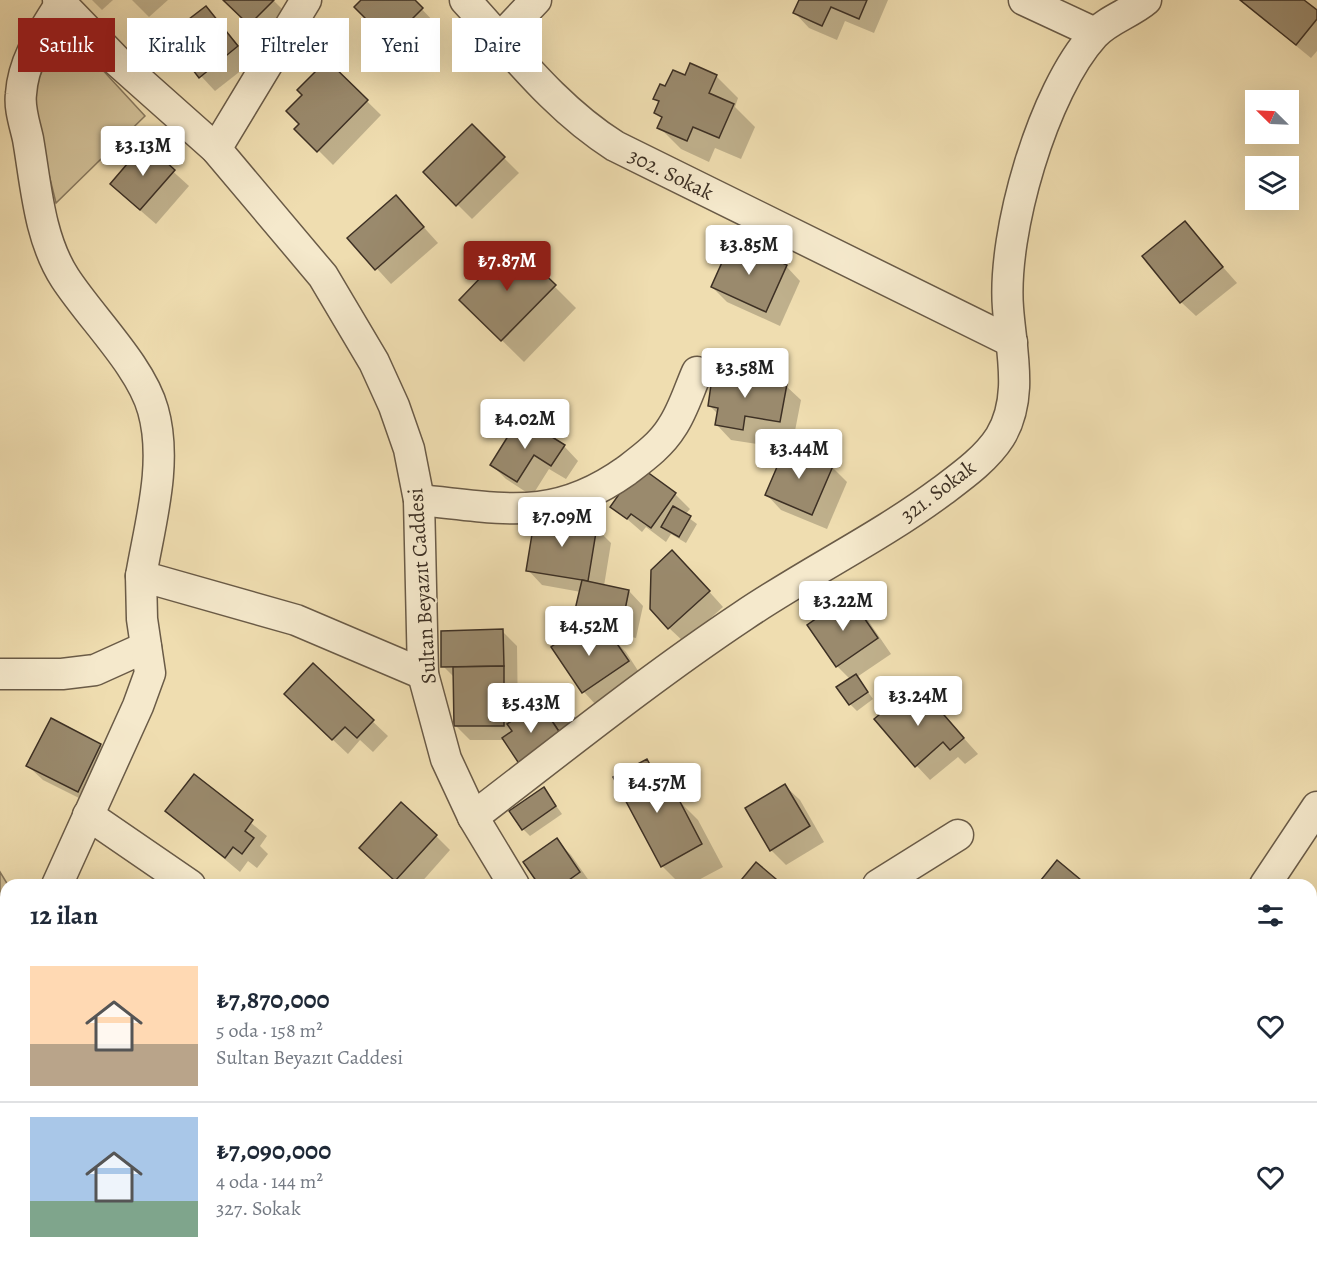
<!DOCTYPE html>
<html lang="tr">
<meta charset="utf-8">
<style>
body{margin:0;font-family:Alegreya,serif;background:#f6f6f7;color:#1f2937;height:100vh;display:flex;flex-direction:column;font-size:22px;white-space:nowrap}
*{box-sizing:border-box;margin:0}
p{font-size:20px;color:#747a83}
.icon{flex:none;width:33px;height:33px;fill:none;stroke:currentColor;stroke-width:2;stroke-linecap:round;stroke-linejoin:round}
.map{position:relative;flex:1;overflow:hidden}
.panel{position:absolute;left:0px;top:879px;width:1317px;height:384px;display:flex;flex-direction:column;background:#fff;border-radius:18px 18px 0 0;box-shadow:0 6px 24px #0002}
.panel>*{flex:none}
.banner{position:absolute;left:18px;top:18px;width:600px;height:54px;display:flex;gap:12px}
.needle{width:39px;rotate:294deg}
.tools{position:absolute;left:1245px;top:90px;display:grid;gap:12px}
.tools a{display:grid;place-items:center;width:54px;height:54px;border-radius:0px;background:#fff;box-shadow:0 6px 24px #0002;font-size:30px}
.price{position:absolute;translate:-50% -51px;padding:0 14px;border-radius:6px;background:#fff;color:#222;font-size:20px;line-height:39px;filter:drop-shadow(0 2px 3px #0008)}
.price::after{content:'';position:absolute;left:50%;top:36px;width:18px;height:14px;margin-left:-9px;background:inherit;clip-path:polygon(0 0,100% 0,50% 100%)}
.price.current{background:#8f2418;color:#fff}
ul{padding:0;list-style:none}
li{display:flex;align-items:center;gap:18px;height:150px;padding:0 30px}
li+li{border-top:2px solid #e0e1e3}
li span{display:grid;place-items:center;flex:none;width:168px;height:120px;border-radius:0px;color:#555}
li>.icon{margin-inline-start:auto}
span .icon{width:72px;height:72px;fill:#fffc;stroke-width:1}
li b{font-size:26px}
h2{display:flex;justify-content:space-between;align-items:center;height:72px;padding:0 30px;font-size:26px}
.pill{padding:0 21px;border-radius:0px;background:#fff;box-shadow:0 6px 24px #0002;font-size:21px;line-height:54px}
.pill.current{background:#8f2418;color:#fff}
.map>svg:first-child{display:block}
.green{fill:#d1c098;stroke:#87785e;stroke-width:1.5}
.shadow{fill:#0003}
.building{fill:#9a8a6d;stroke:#3d3024;stroke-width:1.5}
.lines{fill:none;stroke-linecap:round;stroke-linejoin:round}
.minor-casing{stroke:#6a5b47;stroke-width:33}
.minor{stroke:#f5e9cc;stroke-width:30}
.labels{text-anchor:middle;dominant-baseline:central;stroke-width:4.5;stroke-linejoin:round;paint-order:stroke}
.street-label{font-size:21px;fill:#3d3024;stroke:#f5e9cc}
</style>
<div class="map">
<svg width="1317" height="1263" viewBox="0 0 1317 1263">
<rect width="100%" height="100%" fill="#efddb0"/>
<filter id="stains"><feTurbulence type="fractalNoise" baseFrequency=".00333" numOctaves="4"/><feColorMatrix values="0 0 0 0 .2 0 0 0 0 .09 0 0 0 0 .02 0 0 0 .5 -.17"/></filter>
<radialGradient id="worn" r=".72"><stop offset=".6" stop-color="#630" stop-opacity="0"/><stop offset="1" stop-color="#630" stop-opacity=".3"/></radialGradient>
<!-- green -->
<g class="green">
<polygon points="63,27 145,116 56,203 30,97"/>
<polygon points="0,872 8,885 6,1257 267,1257 271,1263 0,1263"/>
</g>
<!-- shadow -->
<g class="shadow">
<polygon points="92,0 113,0 102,10"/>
<polygon points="132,0 168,0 149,17"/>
<polygon points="225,0 273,0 288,15 265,39"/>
<polygon points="363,0 413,0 436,24 405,55 357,7"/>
<polygon points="800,0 888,0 874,33 845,21 837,40 809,28 795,13"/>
<polygon points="1240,0 1302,0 1317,12 1317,51 1311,58"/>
<polygon points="206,8 252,62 215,91 201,76"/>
<polygon points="327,62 381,115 333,165 297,129 301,124 304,95"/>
<polygon points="716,76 738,98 735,107 755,127 741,159 715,148 709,162 681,149 659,127 663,119 656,113 660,104 655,98 685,77"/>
<polygon points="472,126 519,173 472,219 425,172"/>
<polygon points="145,146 189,186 156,224 126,198"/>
<polygon points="410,212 438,243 391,284 349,238"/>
<polygon points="1184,223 1237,283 1196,316 1181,302"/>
<polygon points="786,266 800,281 780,326 727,302 712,287"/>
<polygon points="554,286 576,308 524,362 461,300"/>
<polygon points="786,386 801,400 794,436 760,430 757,444 731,440 717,425 719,415 709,405"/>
<polygon points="564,446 578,461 566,479 549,469 532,496 506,479 491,464"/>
<polygon points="787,448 832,467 847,482 827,529 781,510 767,495"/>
<polygon points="675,494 690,509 685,515 697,524 686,543 671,534 666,542 646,527 642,532 612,506"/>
<polygon points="596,528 611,543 604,586 629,591 643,606 636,638 591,628 576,614 581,592 542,585 528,570"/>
<polygon points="687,567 723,607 684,642 669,628"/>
<polygon points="849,598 863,613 891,654 857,677 873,699 857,711 850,704 850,679 837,666"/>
<polygon points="502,631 517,646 518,720 557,694 585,732 505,740 470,740 455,725 455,678 443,666"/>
<polygon points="610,636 626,652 642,677 598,707 584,692 553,647"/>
<polygon points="313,665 388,736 373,752 360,740 348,754 300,709"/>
<polygon points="925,695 978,754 965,764 958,757 930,780 916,765 918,701"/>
<polygon points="101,745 115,759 93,805 43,780 28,766"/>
<polygon points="646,760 668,782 677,799 698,820 723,867 689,885 681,885 662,866"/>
<polygon points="194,776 267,836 260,846 268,854 257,868 248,861 240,872 167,811"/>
<polygon points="785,786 800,800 824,842 786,865 771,850"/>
<polygon points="544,789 562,814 530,836 523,829"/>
<polygon points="436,836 450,850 419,885 400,885 376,863"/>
<polygon points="556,840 571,855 592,885 541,885"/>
<polygon points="1311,958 1317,967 1317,1025 1311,1028"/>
<polygon points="1311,1084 1317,1088 1317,1104 1311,1115"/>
<polygon points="574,1257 652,1257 656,1263 579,1263"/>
</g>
<!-- building -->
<g class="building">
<polygon points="223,0 274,0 249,25"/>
<polygon points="361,0 415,0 423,8 389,42 354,7"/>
<polygon points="799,0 867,0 859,19 831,7 822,26 793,13"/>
<polygon points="1240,0 1304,0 1317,10 1317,19 1296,45"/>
<polygon points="206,6 238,46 199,78 167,36"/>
<polygon points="327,60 368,100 317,152 294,129 299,124 286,111 302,95 297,90"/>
<polygon points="690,63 717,75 709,93 734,104 719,138 693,127 687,141 657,128 662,117 654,113 659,101 653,99 660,84 665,86 673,70 685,75"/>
<polygon points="472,124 505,157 456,206 423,172"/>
<polygon points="145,143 175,170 140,210 110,184"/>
<polygon points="396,195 424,227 375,270 347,238"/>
<polygon points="1185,221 1223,267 1180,303 1142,256"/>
<polygon points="732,240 787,265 766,312 711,287"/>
<polygon points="513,244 556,285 501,341 459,300"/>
<polygon points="713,371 787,384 780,422 745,416 743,430 715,425 718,408 708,406"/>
<polygon points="520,417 565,445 551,466 534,455 517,482 490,465"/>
<polygon points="786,446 833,466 812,515 765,495"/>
<polygon points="639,466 676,493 651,528 631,514 627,519 610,507"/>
<polygon points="673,506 691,516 679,537 661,527"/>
<polygon points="535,516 597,526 588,581 526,571"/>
<polygon points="672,550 710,591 668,629 650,609 651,570"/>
<polygon points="582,580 629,590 622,625 574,614"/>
<polygon points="849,596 878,638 836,667 807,625"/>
<polygon points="503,629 504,666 441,667 441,631"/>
<polygon points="575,630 611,635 629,661 582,693 551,647"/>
<polygon points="313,663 374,720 357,738 345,727 332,740 284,694"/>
<polygon points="504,666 504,726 454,726 453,667"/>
<polygon points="856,674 868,692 849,705 836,687"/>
<polygon points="909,690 918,700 925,693 964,738 950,750 943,742 915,767 874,719"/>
<polygon points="557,692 579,725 562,736 540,703"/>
<polygon points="540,703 562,736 520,765 502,738 512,731 507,724"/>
<polygon points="51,718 101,744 78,792 26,766"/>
<polygon points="647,759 669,800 677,796 702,844 661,867 613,777"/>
<polygon points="194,774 253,820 245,831 254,838 242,854 233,847 225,858 165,811"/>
<polygon points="785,784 810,826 770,851 745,808"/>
<polygon points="544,787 556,806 522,830 509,811"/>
<polygon points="401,802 437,835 395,881 359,848"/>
<polygon points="557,838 580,872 562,885 539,885 523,862"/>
<polygon points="1057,860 1087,885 1037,885"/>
<polygon points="756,862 783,885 737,885"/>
<polygon points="1311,966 1317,978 1317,1003 1311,1006"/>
<polygon points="574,1257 635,1257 627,1263 578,1263"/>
<polygon points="889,1257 906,1257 910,1263 880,1263"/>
<polygon points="1159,1257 1186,1257 1206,1263 1157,1263"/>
</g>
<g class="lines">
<!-- minor casing -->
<g class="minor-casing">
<g id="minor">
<polyline points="58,0 117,61 216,149 323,276 374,362 394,406 409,449 419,500 423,674 446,759 473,817 514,885"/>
<path d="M465 0C513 52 555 108 615 146L1012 342"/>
<polyline points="1024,0 1095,33"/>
<path d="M61 3C43 32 23 60 21 94 19 108 25 125 28 139 36 185 39 238 65 278 91 318 141 366 153 410 168 463 150 523 141 576L296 620 423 674"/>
<polyline points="500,38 536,0"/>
<polyline points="216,149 306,0"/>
<path d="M419 500C502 508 553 523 626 471 643 458 661 445 672 427 683 411 689 390 697 372"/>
<polyline points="0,674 62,674 95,670 146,647"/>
<polyline points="88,815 190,885"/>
<path d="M473 817C562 749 650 678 743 616 808 572 879 538 942 491 962 476 986 459 1000 437 1024 398 1011 350 1008 308 1002 233 1043 91 1094 35 1107 20 1131 13 1146 0"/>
<polyline points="57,885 138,706 150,673 142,619 141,576"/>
<polyline points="878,885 958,835"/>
<polyline points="1265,885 1317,807"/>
<polyline points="0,948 6,945"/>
<polyline points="730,1257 733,1263"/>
<polyline points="945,1257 952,1263"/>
<polyline points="67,1263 71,1257"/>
<polyline points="1049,1263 1052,1257"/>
</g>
</g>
<!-- minor -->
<use href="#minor" class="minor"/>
</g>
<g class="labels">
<!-- street labels -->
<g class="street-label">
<text transform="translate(671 174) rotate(26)">302. Sokak</text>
<text transform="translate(938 491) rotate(-37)">321. Sokak</text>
<text transform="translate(422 586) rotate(-94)">Sultan Beyazıt Caddesi</text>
</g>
</g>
<rect width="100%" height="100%" filter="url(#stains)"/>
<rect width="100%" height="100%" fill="url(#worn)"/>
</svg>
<div class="tools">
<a><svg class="needle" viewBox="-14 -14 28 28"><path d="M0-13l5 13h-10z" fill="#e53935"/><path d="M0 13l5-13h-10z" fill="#747a83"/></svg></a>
<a><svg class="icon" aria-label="layers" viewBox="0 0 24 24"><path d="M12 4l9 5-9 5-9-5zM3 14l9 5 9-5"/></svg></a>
</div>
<b class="price" style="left:143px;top:177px">₺3.13M</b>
<b class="price" style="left:749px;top:276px">₺3.85M</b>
<b class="price current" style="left:507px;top:292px">₺7.87M</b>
<b class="price" style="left:745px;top:399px">₺3.58M</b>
<b class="price" style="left:525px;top:450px">₺4.02M</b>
<b class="price" style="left:799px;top:480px">₺3.44M</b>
<b class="price" style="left:562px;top:548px">₺7.09M</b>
<b class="price" style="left:843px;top:632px">₺3.22M</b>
<b class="price" style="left:589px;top:657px">₺4.52M</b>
<b class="price" style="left:918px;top:727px">₺3.24M</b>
<b class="price" style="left:531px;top:734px">₺5.43M</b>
<b class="price" style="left:657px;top:814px">₺4.57M</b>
<div class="banner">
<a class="pill current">Satılık</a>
<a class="pill">Kiralık</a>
<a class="pill">Filtreler</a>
<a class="pill">Yeni</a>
<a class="pill">Daire</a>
</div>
<section class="panel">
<h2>12 ilan<svg class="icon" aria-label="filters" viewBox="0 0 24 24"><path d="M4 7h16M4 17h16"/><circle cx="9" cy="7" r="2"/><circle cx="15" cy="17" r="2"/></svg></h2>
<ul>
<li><span style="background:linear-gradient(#ffd9b3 65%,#b9a48a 0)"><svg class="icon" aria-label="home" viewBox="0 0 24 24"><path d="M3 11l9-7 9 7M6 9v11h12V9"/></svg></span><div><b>₺7,870,000</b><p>5 oda · 158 m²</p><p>Sultan Beyazıt Caddesi</p></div><svg class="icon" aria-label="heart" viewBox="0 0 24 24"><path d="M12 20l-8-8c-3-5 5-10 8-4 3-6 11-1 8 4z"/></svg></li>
<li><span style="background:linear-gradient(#a9c7e8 70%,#7fa58c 0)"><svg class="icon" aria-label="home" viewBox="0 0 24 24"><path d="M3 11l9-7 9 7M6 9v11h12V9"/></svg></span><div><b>₺7,090,000</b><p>4 oda · 144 m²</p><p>327. Sokak</p></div><svg class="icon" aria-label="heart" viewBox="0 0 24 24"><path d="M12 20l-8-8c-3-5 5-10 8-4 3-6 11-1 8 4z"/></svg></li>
</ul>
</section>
</div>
